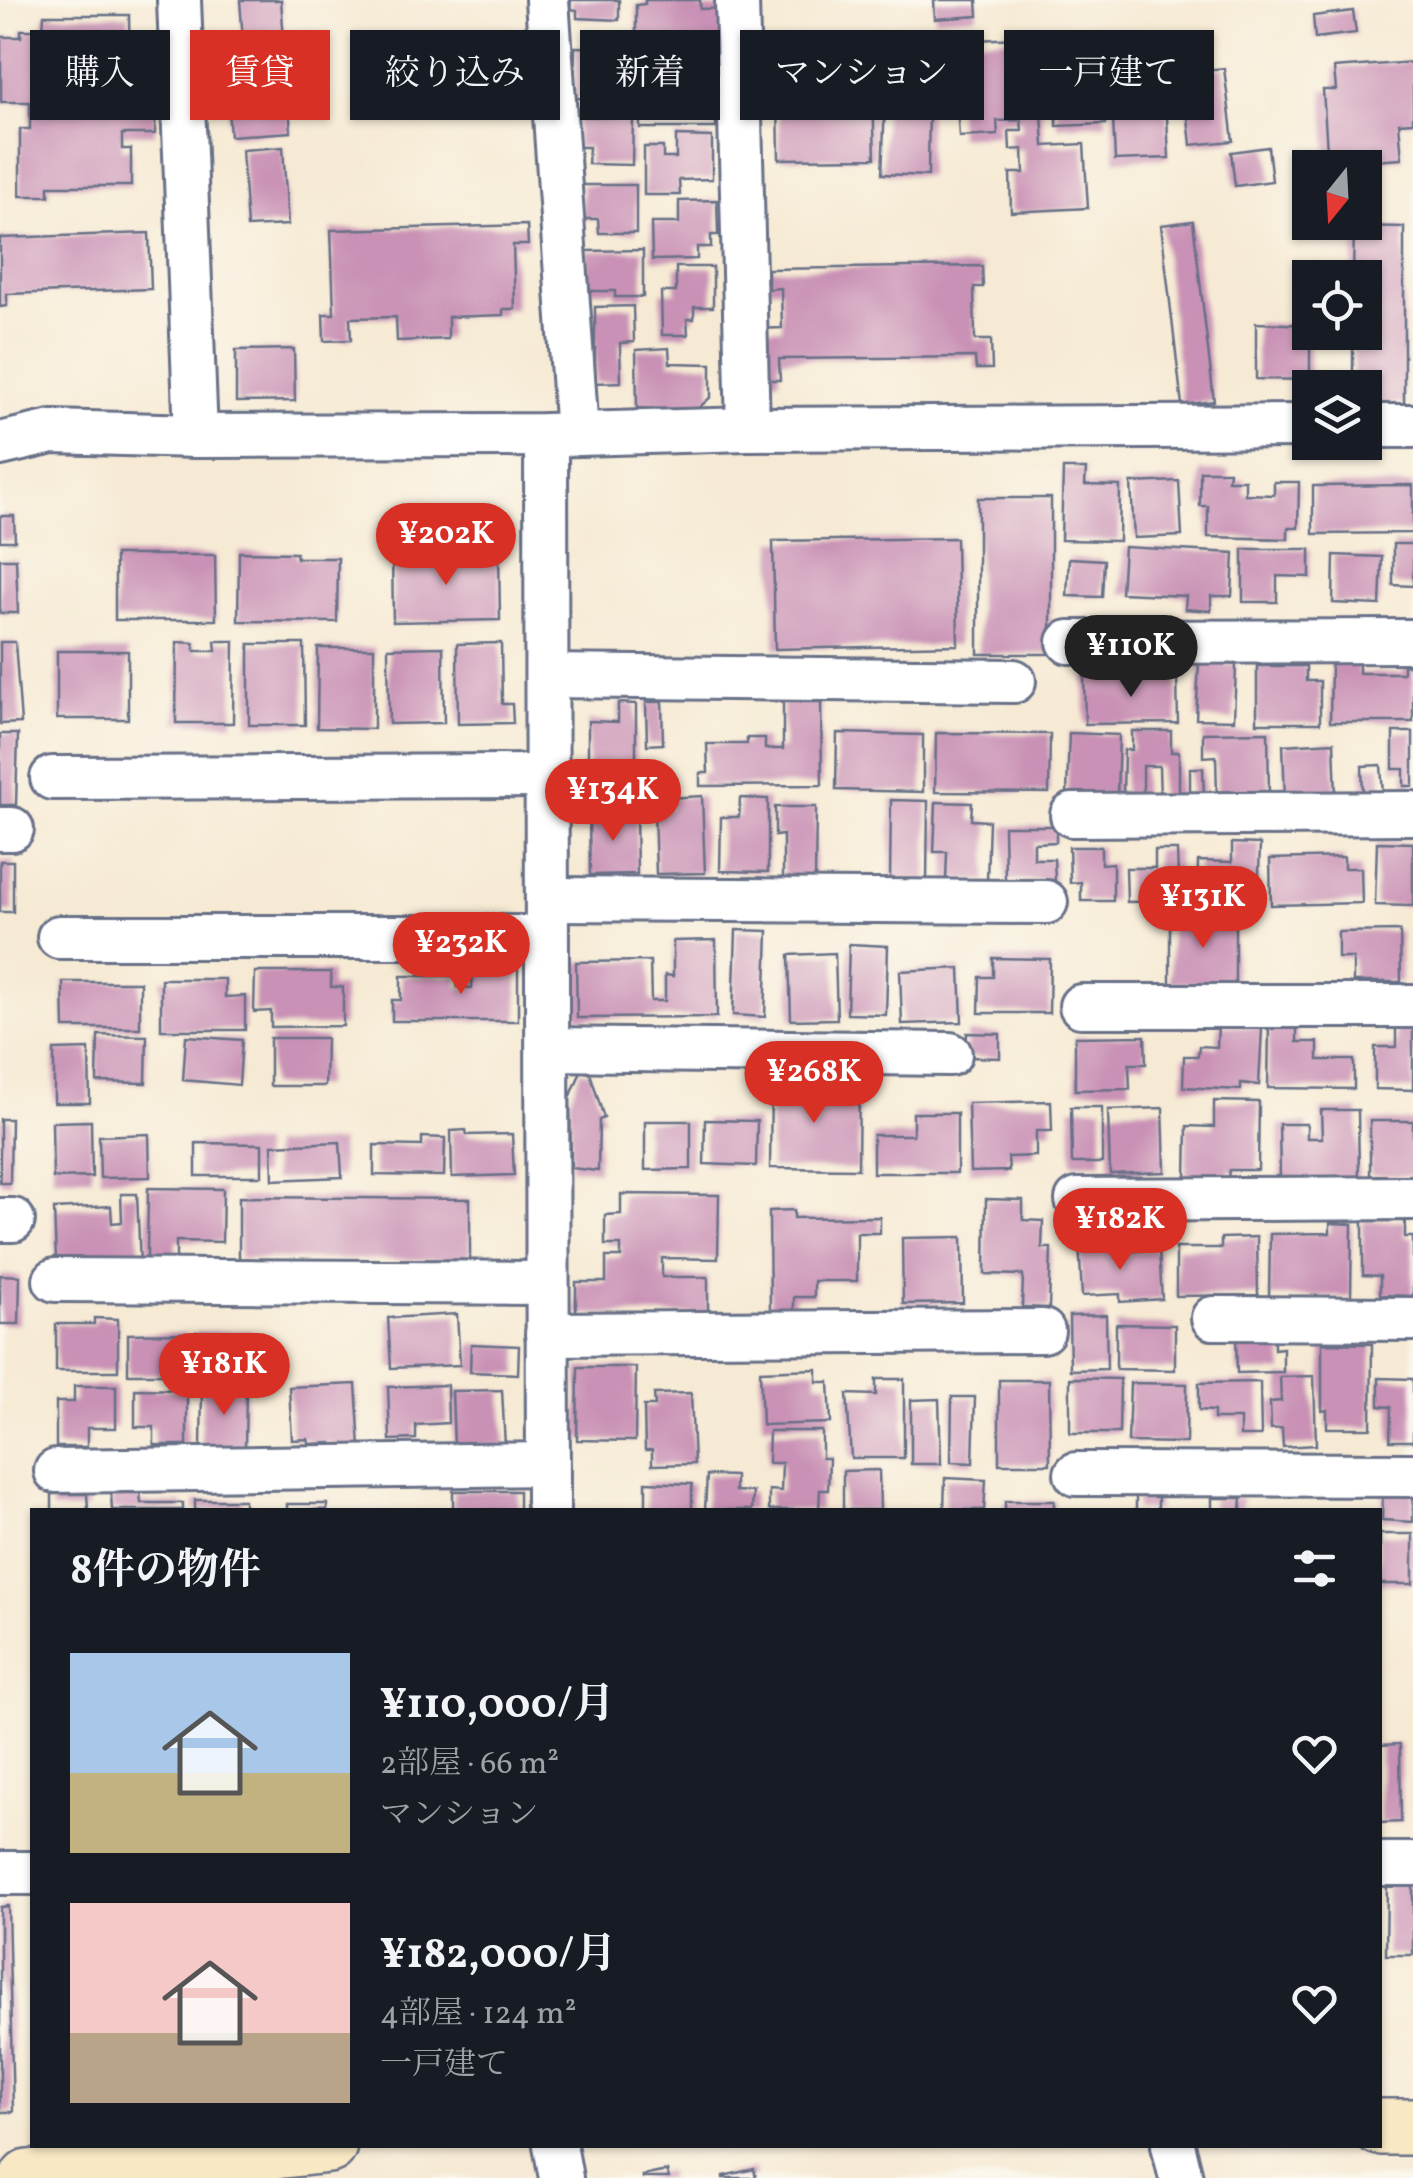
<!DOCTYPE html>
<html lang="ja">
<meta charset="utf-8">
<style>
body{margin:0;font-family:Vollkorn,"Noto Serif JP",serif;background:#242831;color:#f1f3f6;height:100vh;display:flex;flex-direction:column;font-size:38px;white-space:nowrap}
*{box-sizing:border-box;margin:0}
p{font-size:32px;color:#9ea1a6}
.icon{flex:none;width:55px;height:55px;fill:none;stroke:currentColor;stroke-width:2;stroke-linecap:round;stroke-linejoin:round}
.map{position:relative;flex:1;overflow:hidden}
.side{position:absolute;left:30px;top:1508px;width:1352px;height:640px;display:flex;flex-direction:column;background:#171b24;border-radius:0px;box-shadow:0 2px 8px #0004}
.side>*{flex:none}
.banner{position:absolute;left:30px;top:30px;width:1355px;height:90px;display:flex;gap:20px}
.needle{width:65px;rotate:198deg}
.tools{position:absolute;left:1292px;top:150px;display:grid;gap:20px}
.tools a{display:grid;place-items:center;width:90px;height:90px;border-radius:0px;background:#171b24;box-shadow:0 2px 8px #0004;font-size:50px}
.price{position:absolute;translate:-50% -85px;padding:0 22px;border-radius:35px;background:#d93025;color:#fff;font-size:32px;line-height:65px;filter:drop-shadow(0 2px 5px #0008)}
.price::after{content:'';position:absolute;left:50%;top:60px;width:30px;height:22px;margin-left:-15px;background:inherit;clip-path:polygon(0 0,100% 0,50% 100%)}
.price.on{background:#222;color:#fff}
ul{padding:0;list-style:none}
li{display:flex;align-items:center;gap:30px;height:250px;padding:0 40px}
li span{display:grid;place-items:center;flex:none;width:280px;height:200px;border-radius:0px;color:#555}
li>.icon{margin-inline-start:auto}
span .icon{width:120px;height:120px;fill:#fffc;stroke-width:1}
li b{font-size:42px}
h2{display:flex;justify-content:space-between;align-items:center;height:120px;padding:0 40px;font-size:42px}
.tag{padding:0 35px;border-radius:0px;background:#171b24;box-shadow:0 2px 8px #0004;font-size:35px;line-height:90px}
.tag.on{background:#d93025;color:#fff}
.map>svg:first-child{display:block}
.building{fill:#c991b5}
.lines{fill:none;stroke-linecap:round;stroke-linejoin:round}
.street-casing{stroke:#687087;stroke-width:48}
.secondary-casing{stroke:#687087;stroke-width:60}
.street{stroke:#fff;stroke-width:42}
.secondary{stroke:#f8e8c3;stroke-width:55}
</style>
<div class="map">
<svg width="1413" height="2178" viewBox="0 0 1413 2178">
<rect width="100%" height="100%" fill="#fbf7ec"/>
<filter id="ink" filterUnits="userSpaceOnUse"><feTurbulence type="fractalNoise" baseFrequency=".01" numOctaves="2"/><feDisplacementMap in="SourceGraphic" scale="20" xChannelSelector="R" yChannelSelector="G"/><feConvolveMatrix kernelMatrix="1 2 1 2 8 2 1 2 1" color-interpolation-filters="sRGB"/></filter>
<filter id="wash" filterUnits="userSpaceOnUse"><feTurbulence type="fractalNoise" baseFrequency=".0048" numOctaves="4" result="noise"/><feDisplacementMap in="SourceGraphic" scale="40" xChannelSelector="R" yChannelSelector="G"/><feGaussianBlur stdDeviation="2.25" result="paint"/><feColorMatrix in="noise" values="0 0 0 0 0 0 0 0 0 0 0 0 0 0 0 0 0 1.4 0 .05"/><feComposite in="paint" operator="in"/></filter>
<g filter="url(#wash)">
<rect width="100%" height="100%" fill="#f6ead4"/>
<g id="blocks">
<!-- building -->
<g class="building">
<polygon points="240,0 281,0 291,132 230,136 226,83 211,84 209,56 244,53"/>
<polygon points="571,0 619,0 619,20 577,18 577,10 570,9"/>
<polygon points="645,0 700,0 700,9 730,8 720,80 636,80 636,5 645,4"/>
<polygon points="934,0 977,0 978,16 935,19"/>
<polygon points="1353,11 1356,33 1315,38 1313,16"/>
<polygon points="44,15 129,15 130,86 156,86 155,134 122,134 122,149 131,149 131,186 49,186 49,196 20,196 20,129 30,129 30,102 1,102 1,37 21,37 21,30 43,30"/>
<polygon points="1101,34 1106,124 1057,126 1056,98 1041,98 1044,146 1084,144 1088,208 1011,212 1010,173 1024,173 1023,149 1010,150 1009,131 1022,131 1021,120 997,121 998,135 959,137 953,41"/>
<polygon points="575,47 625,48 623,100 574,98"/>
<polygon points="1413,62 1413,122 1399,123 1402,159 1372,161 1371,147 1327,151 1323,90 1336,90 1334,68"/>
<polygon points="1224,68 1233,141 1191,145 1183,72"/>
<polygon points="715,90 716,128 640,128 640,91"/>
<polygon points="873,94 875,158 779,159 778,96"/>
<polygon points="1166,96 1169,158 1115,160 1112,98"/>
<polygon points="885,104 929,106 928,176 882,174"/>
<polygon points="577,116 633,118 632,165 588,164 589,147 576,147"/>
<polygon points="676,136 712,137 712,179 679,180 680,195 644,195 644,147 663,147 663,158 676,158"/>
<polygon points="283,147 288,225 247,227 242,150"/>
<polygon points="1268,147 1272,181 1235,186 1231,152"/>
<polygon points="582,185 636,185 636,233 599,233 598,219 582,219"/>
<polygon points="717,200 718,235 711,235 711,247 697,247 697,259 652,260 651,223 679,223 679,201"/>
<polygon points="1193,221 1214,401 1182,405 1161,225"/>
<polygon points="527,225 528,245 513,245 515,309 503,309 503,315 448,317 448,339 397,341 396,317 350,318 351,340 324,341 323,314 334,314 331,230"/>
<polygon points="1354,226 1404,227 1404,404 1365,404 1365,388 1353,388 1353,332 1365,332 1365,278 1353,278"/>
<polygon points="149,233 151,289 7,294 7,306 0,307 0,238"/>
<polygon points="643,250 643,297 615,297 615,291 587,291 586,251"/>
<polygon points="982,266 983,287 974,287 975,340 991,340 992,369 976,369 975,357 779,359 780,380 757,380 756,329 782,328 781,288 768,289 768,269"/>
<polygon points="676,267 713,267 713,307 694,307 694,319 687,319 688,335 662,335 661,292 676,292"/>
<polygon points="633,306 634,342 620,343 621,382 595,383 595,307"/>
<polygon points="1256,323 1310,325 1310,380 1256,379"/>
<polygon points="669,348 670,363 711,364 711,397 696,410 637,408 636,350"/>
<polygon points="294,349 295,401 236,402 236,350"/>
<polygon points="1063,469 1086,469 1085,485 1120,486 1119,541 1061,540"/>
<polygon points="1200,471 1229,471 1228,480 1245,480 1245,494 1274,495 1274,482 1299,482 1298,528 1288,528 1288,539 1208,537 1208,506 1200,506"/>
<polygon points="1179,481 1182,536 1134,538 1131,483"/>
<polygon points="1413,485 1413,533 1313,534 1313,486"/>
<rect x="978" y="498" width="73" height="156"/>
<polygon points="0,516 14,516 15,541 0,541"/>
<polygon points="956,538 958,645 775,649 773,541"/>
<polygon points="1393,544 1413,544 1413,586 1393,585"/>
<polygon points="1124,547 1234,553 1232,596 1211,596 1211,611 1185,609 1186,596 1121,593"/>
<polygon points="1243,549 1310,549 1310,577 1277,576 1277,602 1243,602"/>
<polygon points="239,552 296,553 297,558 338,558 337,622 238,621"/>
<polygon points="499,553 500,620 393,622 392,555"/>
<polygon points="115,555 215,555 216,620 115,620"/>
<polygon points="1334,555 1382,557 1380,605 1333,603"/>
<polygon points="1069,558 1104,560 1102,597 1067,596"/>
<polygon points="0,559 16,559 18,613 0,613"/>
<polygon points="215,641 234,641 233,723 176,723 177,642 194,643 195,651 216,651"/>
<polygon points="0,642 15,642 21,723 0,724"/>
<polygon points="501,643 502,704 512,704 513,723 458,724 457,644"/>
<polygon points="249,644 304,644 305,725 249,725"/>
<polygon points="443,647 444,723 389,724 388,648"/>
<polygon points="318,648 374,648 374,729 317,728"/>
<rect x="57" y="651" width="71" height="68"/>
<polygon points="1199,662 1236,665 1234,720 1196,719"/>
<polygon points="1331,663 1359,663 1359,673 1403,673 1403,665 1413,665 1413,722 1330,722"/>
<polygon points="1257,666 1306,666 1306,681 1320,681 1320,723 1257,723"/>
<polygon points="1177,676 1178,723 1085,724 1084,677"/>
<polygon points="646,702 662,702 663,744 647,745"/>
<polygon points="783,702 821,702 822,785 700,786 700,773 708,773 707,744 747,744 747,738 765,738 765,749 783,749"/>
<polygon points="618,703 636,704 636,785 588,785 588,721 618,722"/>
<polygon points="1132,731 1171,731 1171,752 1179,752 1179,799 1160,799 1159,766 1143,766 1143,798 1123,797 1124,750 1132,750"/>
<polygon points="1268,732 1269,795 1217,796 1216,756 1203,757 1203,733"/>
<polygon points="1393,732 1413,732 1413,786 1404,786 1404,769 1393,769"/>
<polygon points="837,733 923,735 923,792 836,790"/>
<polygon points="936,733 1050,734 1049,793 935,792"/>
<polygon points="1069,733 1119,735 1117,796 1067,794"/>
<polygon points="0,734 18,734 16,805 0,805"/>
<polygon points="1334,742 1336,797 1285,799 1283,745"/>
<polygon points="1381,765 1383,795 1363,796 1362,766"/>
<polygon points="1190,768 1203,768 1204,801 1190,801"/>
<polygon points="702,796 705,873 656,874 654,809 670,809 669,798"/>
<polygon points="740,798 768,799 768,872 720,871 721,817 739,817"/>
<polygon points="891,800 928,801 927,882 890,881"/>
<polygon points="936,802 972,803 971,820 989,821 987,881 946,880 947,852 934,852"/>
<polygon points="775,807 816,807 815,880 783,880 783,835 775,836"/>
<polygon points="636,814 637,874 590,875 589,815"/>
<polygon points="1004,826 1056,826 1056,842 1034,843 1034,859 1054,859 1055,880 1005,880"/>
<polygon points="1377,842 1413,843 1413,906 1375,905"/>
<polygon points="1232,843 1260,844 1258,902 1197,901 1198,861 1232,862"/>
<polygon points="1069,847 1101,847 1101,864 1113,863 1113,901 1081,901 1081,882 1070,883"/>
<polygon points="1155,850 1177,850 1179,901 1127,902 1126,868 1155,868"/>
<polygon points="1344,857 1344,868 1361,868 1362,903 1271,905 1270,859"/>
<rect x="0" y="861" width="13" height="51"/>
<polygon points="1170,918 1235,918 1235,984 1170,983"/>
<polygon points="736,930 768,931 765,1017 733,1015"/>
<polygon points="1400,931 1401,982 1353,982 1353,958 1338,958 1338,932"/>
<polygon points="716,940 717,1017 577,1018 576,962 650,961 651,1001 665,1001 665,975 673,976 673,941"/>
<polygon points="849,944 888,946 886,1015 847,1014"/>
<polygon points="835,953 837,1019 791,1020 789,955"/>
<polygon points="993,958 1050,959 1049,1013 979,1013 980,977 993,977"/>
<polygon points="473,964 518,964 518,1021 392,1021 392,1000 401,1000 401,976 458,976 457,987 472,988"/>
<polygon points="960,968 962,1022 902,1024 900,971"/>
<polygon points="255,972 331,972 331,987 343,987 343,1026 271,1027 271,1011 254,1012"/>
<polygon points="161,979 225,979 225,997 245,996 245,1030 161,1030"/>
<polygon points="63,982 140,982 140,1028 64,1028"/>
<polygon points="1269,1024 1297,1024 1297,1042 1318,1042 1318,1060 1354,1060 1354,1089 1268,1088"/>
<polygon points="1396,1024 1413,1024 1413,1090 1375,1089 1375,1047 1396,1047"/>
<polygon points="1218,1025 1262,1028 1259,1085 1241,1083 1241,1090 1183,1087 1184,1056 1198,1056 1199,1046 1217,1047"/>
<polygon points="967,1033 1000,1034 1000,1058 966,1057"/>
<polygon points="98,1035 147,1036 146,1083 97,1082"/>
<polygon points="186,1036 242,1040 239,1085 183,1080"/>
<polygon points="1145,1036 1146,1064 1129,1064 1130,1089 1075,1090 1075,1037"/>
<polygon points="270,1038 326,1038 325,1086 270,1086"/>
<polygon points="89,1049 90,1103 54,1103 54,1050"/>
<polygon points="581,1071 590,1073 604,1118 599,1120 598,1171 571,1168 570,1098"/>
<polygon points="771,1082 859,1083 858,1169 770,1168"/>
<polygon points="1051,1101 1052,1131 1036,1131 1036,1156 1008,1157 1009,1171 970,1172 968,1103"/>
<polygon points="1214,1101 1259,1102 1258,1170 1229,1170 1228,1178 1186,1178 1187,1126 1214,1127"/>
<polygon points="1071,1107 1102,1107 1102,1163 1072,1163"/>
<polygon points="1163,1108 1165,1172 1110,1174 1108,1110"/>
<polygon points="1321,1110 1358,1110 1359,1179 1280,1180 1279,1124 1307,1124 1307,1138 1322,1138"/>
<polygon points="913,1113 957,1113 957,1173 873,1173 873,1135 913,1135"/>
<polygon points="0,1119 11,1119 10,1183 0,1183"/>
<polygon points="705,1120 757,1121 756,1166 704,1164"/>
<polygon points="91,1121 92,1177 53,1178 52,1122"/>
<polygon points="645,1121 691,1121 691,1169 645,1170"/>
<polygon points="1370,1121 1413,1121 1413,1176 1370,1175"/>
<polygon points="466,1130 467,1135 512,1134 514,1175 452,1177 451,1131"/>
<polygon points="149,1134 150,1177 100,1178 99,1136"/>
<polygon points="422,1137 445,1138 444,1176 374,1175 374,1145 422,1146"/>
<polygon points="340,1142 342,1177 273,1180 272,1145"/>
<polygon points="196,1143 262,1144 262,1176 196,1176"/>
<polygon points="148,1188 223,1189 222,1242 176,1241 176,1259 147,1258"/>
<polygon points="121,1194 137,1194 140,1265 56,1260 54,1209 111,1206 112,1223 122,1222"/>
<polygon points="621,1194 719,1195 718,1259 662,1258 662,1277 708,1277 708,1315 576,1314 576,1282 606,1282 606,1257 621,1257 621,1245 605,1245 605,1215 621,1214"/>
<polygon points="239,1197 470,1199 470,1260 239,1259"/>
<polygon points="986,1199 1023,1200 1023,1220 1043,1221 1042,1248 1051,1248 1049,1308 1022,1307 1023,1275 985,1274"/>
<polygon points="794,1210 794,1218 880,1217 880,1233 857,1233 857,1281 814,1281 814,1297 794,1297 794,1314 770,1314 769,1211"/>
<polygon points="1363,1221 1405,1221 1405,1237 1413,1237 1413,1296 1380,1295 1380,1276 1363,1275"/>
<polygon points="1330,1223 1352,1224 1351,1297 1269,1297 1270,1234 1330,1233"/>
<polygon points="962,1237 963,1303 903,1304 902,1238"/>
<polygon points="1257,1237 1258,1295 1176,1296 1176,1248 1221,1248 1221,1238"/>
<polygon points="1105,1241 1106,1248 1117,1247 1118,1252 1159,1250 1162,1299 1120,1302 1120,1294 1082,1296 1079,1242"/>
<polygon points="0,1275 20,1276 19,1324 0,1324"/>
<polygon points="457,1314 460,1365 391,1368 388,1318"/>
<polygon points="1106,1315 1107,1369 1070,1370 1069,1316"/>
<polygon points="94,1318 118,1319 118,1371 56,1371 56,1324 94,1324"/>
<polygon points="1116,1324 1175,1325 1175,1370 1116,1369"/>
<polygon points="252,1331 252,1373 196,1374 196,1332"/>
<polygon points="185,1333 185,1374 128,1374 128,1334"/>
<polygon points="1274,1333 1274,1349 1283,1348 1283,1372 1237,1373 1236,1334"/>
<polygon points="1322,1343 1372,1344 1371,1428 1327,1428 1327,1410 1322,1411"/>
<polygon points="471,1344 519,1346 518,1374 470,1372"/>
<polygon points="578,1367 636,1367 635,1441 577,1440"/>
<polygon points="817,1369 817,1382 829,1382 831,1423 762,1425 760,1371"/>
<polygon points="1314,1376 1316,1445 1283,1447 1282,1428 1271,1429 1270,1402 1281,1401 1280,1377"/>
<polygon points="1070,1378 1120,1379 1119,1433 1070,1433"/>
<polygon points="1379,1378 1413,1379 1413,1441 1390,1441 1391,1407 1379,1406"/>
<polygon points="876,1379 904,1379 904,1458 851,1458 847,1394 876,1395"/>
<polygon points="999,1380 1049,1380 1050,1464 999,1464"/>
<polygon points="1260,1382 1261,1436 1240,1436 1240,1419 1214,1419 1214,1411 1199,1410 1199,1383"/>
<polygon points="1130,1383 1187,1384 1186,1443 1128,1442"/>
<polygon points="356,1384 360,1448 333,1449 332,1443 309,1444 308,1439 292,1440 289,1387"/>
<polygon points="447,1385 448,1423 416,1425 416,1439 390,1440 388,1387"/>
<polygon points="74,1386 116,1386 116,1428 87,1428 87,1447 56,1447 56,1402 74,1402"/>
<polygon points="135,1389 187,1390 187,1445 154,1445 154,1427 135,1427"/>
<polygon points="202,1389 246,1390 245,1447 201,1446"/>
<polygon points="502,1390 505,1446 454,1448 452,1391"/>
<polygon points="691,1393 694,1464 652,1465 652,1450 645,1450 644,1406 655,1406 654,1394"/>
<polygon points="952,1397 975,1397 973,1463 951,1462"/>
<polygon points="939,1399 941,1464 911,1464 911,1400"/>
<polygon points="769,1431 822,1431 822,1458 829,1458 828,1490 820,1490 819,1510 769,1510 769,1490 781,1491 782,1463 768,1463"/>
<polygon points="879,1470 880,1510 843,1510 843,1471"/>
<polygon points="707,1475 735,1476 735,1491 753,1492 752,1510 705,1510"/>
<polygon points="945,1478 986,1480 984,1510 944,1510"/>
<polygon points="646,1482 692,1484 692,1510 646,1510"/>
<polygon points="1383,1488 1413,1489 1413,1522 1382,1520"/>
<rect x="453" y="1491" width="66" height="19"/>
<polygon points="111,1493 140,1493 141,1503 183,1503 183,1510 112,1510"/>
<polygon points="52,1494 87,1494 88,1510 52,1510"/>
<polygon points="1136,1494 1158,1495 1158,1510 1136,1510"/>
<polygon points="1212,1498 1242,1498 1241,1510 1212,1510"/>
<rect x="195" y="1500" width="49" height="10"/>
<rect x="1005" y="1501" width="49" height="9"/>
<rect x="287" y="1504" width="40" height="6"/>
<rect x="1380" y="1534" width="33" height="50"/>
<polygon points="1400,1744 1401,1822 1380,1823 1380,1745"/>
<polygon points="1387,1883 1413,1883 1413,1955 1386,1955"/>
<polygon points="8,1906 13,2112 0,2112 0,1907"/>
<polygon points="754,2169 756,2178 723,2178 723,2176"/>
<polygon points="667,2171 669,2178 643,2178 642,2176"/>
</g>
</g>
</g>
<g filter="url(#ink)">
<use href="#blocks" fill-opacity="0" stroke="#687087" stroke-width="2.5"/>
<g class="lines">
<!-- street casing -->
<g class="street-casing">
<g id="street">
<polyline points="179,0 196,436"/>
<polyline points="547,0 577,434"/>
<polyline points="737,0 748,429"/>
<polyline points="1365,426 1413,426"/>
<polyline points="546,435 548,1510"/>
<polyline points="0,444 52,432 196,436 546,435 748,429 1310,426"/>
<polyline points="1069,642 1413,641"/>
<polyline points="547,676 1014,681"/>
<polyline points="52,778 548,776"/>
<polyline points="1072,815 1413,813"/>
<polyline points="0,829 12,829"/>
<polyline points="547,899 1046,902"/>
<polyline points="59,937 546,937"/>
<polyline points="1081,1006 1413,1006"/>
<polyline points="548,1049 950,1054"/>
<polyline points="1077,1200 1413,1198"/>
<polyline points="0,1220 13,1220"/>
<polyline points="55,1280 545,1283"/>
<polyline points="1213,1318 1413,1319"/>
<polyline points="547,1334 1043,1331"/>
<polyline points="56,1471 547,1464"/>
<polyline points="1076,1474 1413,1475"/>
<polyline points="1380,1864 1413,1864"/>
<polyline points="0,1873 32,1873"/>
<polyline points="555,2145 561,2178"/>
<polyline points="1173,2145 1181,2178"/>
</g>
</g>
<!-- secondary casing -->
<g class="secondary-casing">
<g id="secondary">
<polyline points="1380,2127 1413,2127"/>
<polyline points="28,2178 329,2145"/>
</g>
</g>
<!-- street -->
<use href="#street" class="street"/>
<!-- secondary -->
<use href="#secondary" class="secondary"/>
</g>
</g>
</svg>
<div class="tools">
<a><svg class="needle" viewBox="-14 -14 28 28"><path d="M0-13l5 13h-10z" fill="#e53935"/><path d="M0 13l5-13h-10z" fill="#9ea1a6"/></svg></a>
<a><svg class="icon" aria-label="locate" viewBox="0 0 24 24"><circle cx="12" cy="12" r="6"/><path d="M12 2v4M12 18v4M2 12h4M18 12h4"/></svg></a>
<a><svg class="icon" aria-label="layers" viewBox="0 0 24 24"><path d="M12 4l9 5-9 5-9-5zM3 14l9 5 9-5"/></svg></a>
</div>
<b class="price" style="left:446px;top:588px">¥202K</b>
<b class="price on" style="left:1131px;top:700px">¥110K</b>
<b class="price" style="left:613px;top:844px">¥134K</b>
<b class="price" style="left:1203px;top:951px">¥131K</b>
<b class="price" style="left:461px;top:997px">¥232K</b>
<b class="price" style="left:814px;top:1126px">¥268K</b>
<b class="price" style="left:1120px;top:1273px">¥182K</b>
<b class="price" style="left:224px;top:1418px">¥181K</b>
<div class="banner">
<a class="tag">購入</a>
<a class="tag on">賃貸</a>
<a class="tag">絞り込み</a>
<a class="tag">新着</a>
<a class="tag">マンション</a>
<a class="tag">一戸建て</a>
</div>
<section class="side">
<h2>8件の物件<svg class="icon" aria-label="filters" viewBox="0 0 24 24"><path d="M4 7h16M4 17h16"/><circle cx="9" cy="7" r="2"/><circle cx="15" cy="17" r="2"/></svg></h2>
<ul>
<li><span style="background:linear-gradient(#a9c7e8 60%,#c2b280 0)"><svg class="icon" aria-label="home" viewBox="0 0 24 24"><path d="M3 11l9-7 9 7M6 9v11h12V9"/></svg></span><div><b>¥110,000/月</b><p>2部屋 · 66 m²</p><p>マンション</p></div><svg class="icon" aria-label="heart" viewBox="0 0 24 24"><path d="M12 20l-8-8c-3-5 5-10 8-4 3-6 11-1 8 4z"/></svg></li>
<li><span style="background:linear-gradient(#f6c9c9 65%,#b9a48a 0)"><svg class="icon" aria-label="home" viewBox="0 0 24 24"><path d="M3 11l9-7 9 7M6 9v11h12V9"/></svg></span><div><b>¥182,000/月</b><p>4部屋 · 124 m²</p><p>一戸建て</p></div><svg class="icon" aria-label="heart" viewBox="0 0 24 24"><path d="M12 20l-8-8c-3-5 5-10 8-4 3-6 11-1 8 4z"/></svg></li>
</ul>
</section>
</div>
